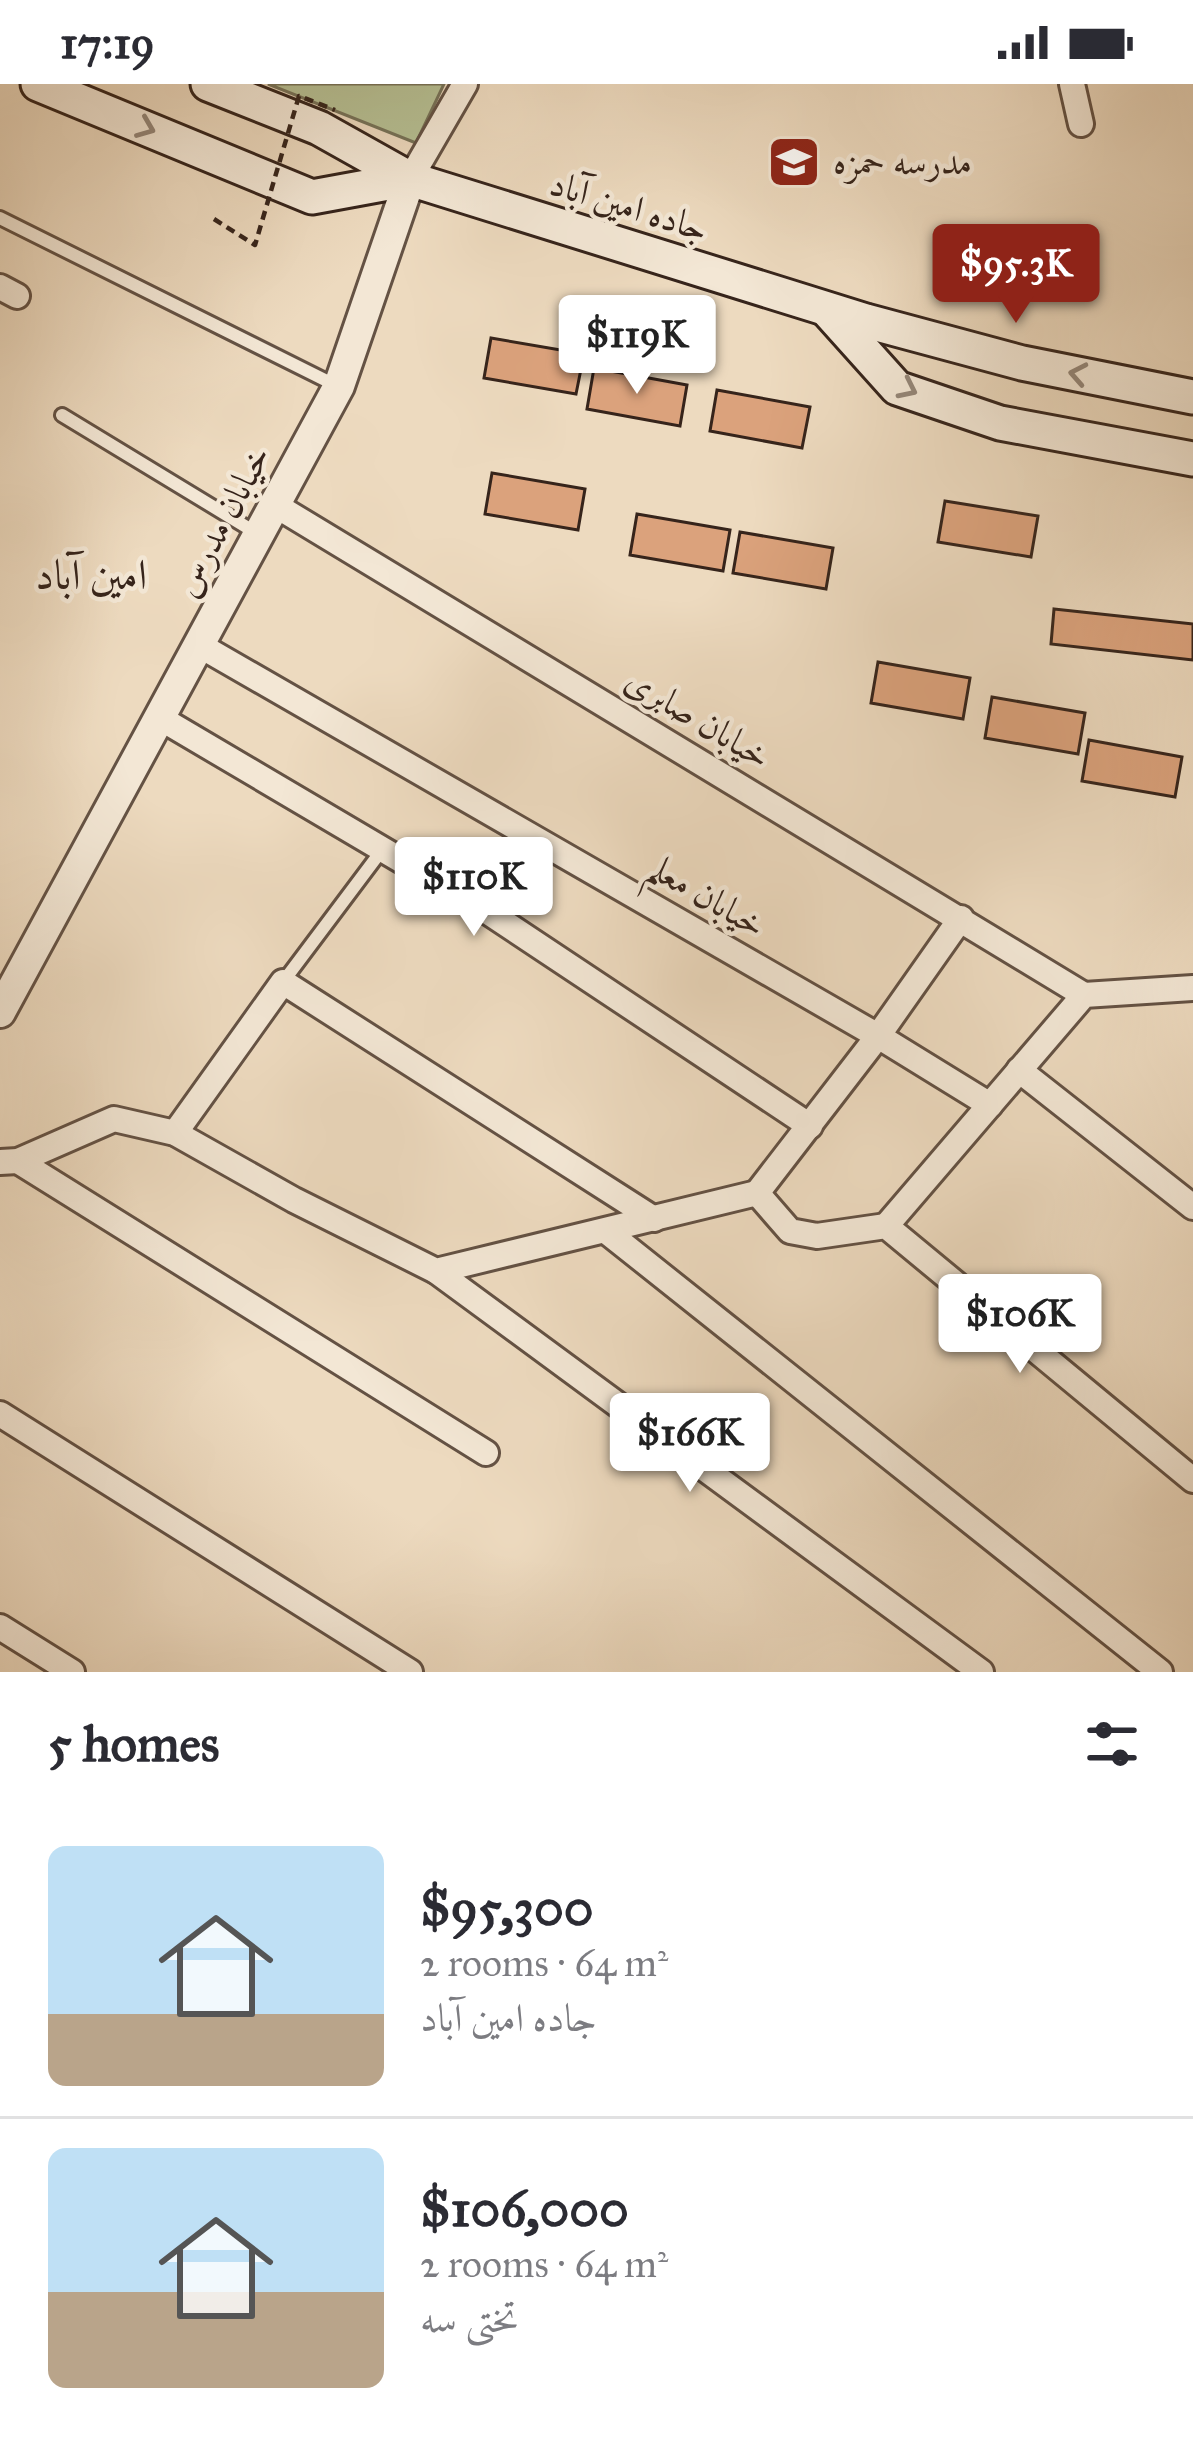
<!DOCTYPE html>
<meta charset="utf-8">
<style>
body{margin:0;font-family:"IM FELL Great Primer",Amiri,serif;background:#f7f7f7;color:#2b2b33;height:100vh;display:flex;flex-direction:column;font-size:45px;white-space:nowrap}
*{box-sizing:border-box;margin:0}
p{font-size:39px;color:#7c7c81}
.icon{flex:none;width:66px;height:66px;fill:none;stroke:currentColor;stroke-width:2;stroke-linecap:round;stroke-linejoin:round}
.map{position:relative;height:1588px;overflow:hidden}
.sheet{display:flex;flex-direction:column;background:#fff;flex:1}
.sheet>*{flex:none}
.price{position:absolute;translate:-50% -102px;padding:0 27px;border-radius:12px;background:#fff;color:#222;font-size:39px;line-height:78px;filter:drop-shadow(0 3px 6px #0008)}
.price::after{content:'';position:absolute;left:50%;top:72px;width:36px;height:27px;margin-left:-18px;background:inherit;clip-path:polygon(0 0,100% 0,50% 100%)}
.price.current{background:#8f2418;color:#fff}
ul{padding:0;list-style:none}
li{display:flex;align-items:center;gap:36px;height:300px;padding:0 48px}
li+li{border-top:3px solid #e1e1e2}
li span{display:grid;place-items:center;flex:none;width:336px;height:240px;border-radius:18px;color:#555}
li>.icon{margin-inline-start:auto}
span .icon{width:144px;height:144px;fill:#fffc;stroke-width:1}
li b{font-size:51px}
h2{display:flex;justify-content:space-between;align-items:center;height:144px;padding:0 48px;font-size:51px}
.status{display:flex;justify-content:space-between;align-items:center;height:84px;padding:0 60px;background:#fff;direction:ltr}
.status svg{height:33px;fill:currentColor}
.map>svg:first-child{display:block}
.green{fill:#b6c094;stroke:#767258;stroke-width:3}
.building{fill:#dba27c;stroke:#36241b;stroke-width:3}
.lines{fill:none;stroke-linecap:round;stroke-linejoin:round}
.service-casing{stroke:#645244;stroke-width:18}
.minor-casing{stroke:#645244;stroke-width:30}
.tertiary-casing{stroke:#645244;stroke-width:36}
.secondary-casing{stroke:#36241b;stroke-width:39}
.service{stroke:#f3e7d5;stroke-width:12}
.minor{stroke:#f3e7d5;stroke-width:24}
.tertiary{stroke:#f3e7d5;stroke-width:30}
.secondary{stroke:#f3e7d5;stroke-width:33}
.path-bridge{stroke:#36241b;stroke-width:4.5;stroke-dasharray:9 6;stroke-linecap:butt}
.oneway{stroke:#948678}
.labels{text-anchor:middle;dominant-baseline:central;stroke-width:9;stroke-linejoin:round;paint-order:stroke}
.poi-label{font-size:36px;fill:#36241b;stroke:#f3e7d5;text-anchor:start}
.street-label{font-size:36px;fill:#36241b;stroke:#f3e7d5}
.quarter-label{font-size:42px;fill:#36241b;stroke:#f3e7d5}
</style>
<div class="status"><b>17:19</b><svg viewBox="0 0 49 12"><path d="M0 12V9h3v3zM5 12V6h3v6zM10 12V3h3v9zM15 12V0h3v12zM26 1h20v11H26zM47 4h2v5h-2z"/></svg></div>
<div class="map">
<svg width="1193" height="1588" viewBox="0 0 1193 1588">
<rect width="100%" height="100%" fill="#eddabf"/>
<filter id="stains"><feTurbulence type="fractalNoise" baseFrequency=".00167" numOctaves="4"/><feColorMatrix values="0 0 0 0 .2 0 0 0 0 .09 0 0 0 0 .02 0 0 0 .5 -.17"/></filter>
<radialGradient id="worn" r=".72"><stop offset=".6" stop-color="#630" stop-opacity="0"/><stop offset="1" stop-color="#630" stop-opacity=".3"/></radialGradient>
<!-- green -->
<polygon class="green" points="268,0 444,0 416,59"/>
<!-- building -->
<g class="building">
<polygon points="491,254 584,270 576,310 484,294"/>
<polygon points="594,284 687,301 680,342 587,325"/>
<polygon points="717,306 810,323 802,364 710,347"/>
<polygon points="492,389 585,405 578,446 485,430"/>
<polygon points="945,417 1038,432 1031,473 938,458"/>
<polygon points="637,430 730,446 723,487 630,471"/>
<polygon points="740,448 833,464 826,505 733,489"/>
<polygon points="1054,525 1193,540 1193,576 1051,560"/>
<polygon points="878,578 970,594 963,635 871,619"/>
<polygon points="992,613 1085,629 1078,670 985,654"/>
<polygon points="1089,656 1182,673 1175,713 1082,697"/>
</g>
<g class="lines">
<!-- service casing -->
<g class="service-casing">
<g id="service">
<polyline points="0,134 337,302"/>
<polyline points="62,331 258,450"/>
<polyline points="283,898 382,766"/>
</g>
</g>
<!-- minor casing -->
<g class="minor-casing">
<g id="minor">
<polyline points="1072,0 1081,40"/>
<polyline points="410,95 465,0"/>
<polyline points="0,203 17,212"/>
<polyline points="275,421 1084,911"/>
<polyline points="199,561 878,952 990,1021"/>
<polyline points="160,634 482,824 810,1042"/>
<polyline points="1019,986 1193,1123"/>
<polyline points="175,1049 283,898 654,1135"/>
<polyline points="18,1077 486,1369"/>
<polyline points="0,1078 18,1077 114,1035 175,1049 294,1116 436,1187 757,1109"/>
<polyline points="757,1109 790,1147 817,1152 886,1142 1193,1396"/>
<polyline points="757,1109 878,952 961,834"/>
<polyline points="886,1142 1084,911 1193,904"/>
<polyline points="606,1147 1160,1588"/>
<polyline points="436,1187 981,1588"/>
<polyline points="0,1330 410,1588"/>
<polyline points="0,1543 72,1588"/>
</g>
</g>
<!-- tertiary casing -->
<g class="tertiary-casing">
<polyline id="tertiary" points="0,928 339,302 410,95"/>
</g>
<!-- secondary casing -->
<g class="secondary-casing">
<g id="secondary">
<polyline points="38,0 312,113 410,95"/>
<polyline points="208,0 319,44 410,95 866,237 1022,279 1193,313"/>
<polyline points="827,226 897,304 1000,339 1193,375"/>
</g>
</g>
<!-- service -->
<use href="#service" class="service"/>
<!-- minor -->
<use href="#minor" class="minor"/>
<!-- tertiary -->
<use href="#tertiary" class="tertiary"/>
<!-- secondary -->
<use href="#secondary" class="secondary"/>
<!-- path-bridge -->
<polyline class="path-bridge" points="214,135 255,161 299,12 335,26"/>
</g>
<!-- one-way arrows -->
<defs><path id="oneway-chevron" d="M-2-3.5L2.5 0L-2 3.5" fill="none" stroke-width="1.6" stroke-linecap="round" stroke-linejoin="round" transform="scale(3)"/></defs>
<g class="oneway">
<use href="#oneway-chevron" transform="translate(146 44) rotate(22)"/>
<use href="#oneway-chevron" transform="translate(1078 290) rotate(-169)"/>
<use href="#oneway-chevron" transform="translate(908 305) rotate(26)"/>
</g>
<!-- icons -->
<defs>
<g id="school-square" transform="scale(2.7)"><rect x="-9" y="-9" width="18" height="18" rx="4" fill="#8f2418" stroke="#f3e7d5"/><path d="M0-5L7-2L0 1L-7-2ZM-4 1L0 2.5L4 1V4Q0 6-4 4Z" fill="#fff"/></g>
</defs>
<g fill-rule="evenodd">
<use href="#school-square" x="794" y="78"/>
</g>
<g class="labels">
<!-- poi labels -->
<g class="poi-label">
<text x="833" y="78">مدرسه حمزه</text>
</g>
<!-- street labels -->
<g class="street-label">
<text transform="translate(629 122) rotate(17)">جاده امین آباد</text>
<text transform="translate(222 437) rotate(-62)">خیابان مدرس</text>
<text transform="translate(698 634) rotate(31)">خیابان صابری</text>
<text transform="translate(707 812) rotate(30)">خیابان معلم</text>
</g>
<!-- quarter labels -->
<g class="quarter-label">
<text x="91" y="491">امین آباد</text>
</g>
</g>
<rect width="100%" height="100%" filter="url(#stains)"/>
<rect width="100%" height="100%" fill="url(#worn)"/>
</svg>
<b class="price current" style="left:1016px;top:242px">$95.3K</b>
<b class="price" style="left:637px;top:313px">$119K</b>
<b class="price" style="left:474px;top:855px">$110K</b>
<b class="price" style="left:1020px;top:1292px">$106K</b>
<b class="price" style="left:690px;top:1411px">$166K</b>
</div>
<section class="sheet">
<h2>5 homes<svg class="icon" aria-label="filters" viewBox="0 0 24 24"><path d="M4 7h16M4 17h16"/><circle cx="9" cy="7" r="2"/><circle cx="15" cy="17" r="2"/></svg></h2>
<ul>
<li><span style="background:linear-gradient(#bfe0f5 70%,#b9a48a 0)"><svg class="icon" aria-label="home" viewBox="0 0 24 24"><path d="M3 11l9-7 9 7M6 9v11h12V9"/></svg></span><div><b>$95,300</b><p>2 rooms · 64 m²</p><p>جاده امین آباد</p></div></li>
<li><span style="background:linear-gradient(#bfe0f5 60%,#b9a48a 0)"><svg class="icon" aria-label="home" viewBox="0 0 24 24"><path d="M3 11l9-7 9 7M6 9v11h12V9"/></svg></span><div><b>$106,000</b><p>2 rooms · 64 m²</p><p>تختی سه</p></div></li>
</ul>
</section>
